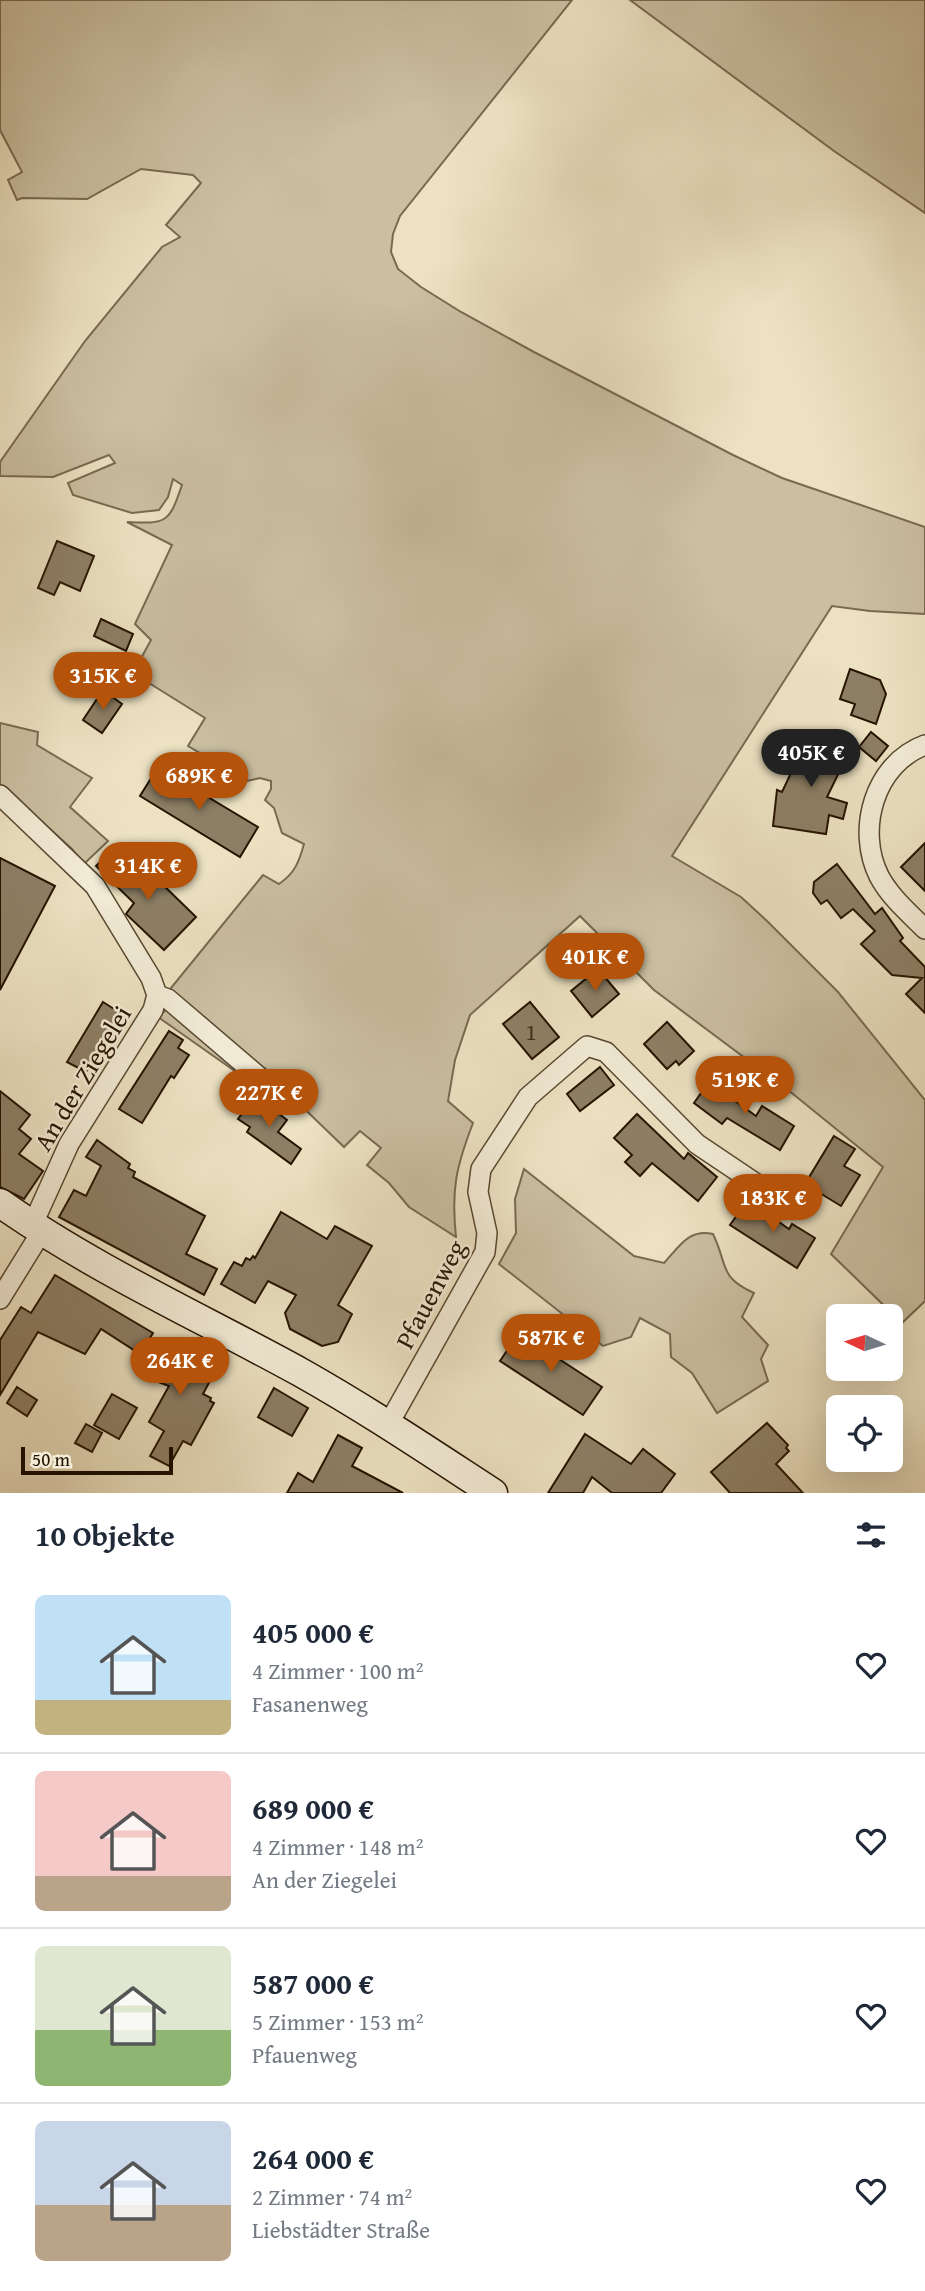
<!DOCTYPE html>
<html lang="de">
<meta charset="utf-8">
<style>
body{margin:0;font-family:"Gentium Book Plus",serif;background:#f6f6f7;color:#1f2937;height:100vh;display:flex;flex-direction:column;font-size:26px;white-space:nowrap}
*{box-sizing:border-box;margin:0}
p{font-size:23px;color:#747a83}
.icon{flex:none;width:38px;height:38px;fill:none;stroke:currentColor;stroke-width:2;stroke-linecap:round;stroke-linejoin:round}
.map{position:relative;height:1493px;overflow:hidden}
.sheet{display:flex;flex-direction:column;background:#fff;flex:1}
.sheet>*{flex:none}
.needle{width:46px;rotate:274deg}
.tools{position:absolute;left:826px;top:1304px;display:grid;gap:14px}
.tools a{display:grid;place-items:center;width:77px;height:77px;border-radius:10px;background:#fff;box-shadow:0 7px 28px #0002;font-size:35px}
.scale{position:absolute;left:21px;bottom:18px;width:152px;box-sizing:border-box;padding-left:7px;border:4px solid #261400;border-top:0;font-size:19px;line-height:24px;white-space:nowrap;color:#261400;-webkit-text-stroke:5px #f3ecd7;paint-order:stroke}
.price{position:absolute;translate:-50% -60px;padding:0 16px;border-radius:24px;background:#b45309;color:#fff;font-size:23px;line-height:46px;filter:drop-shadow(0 2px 4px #0008)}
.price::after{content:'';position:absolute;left:50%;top:42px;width:21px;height:16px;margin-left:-10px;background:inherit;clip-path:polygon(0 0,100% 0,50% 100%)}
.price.current{background:#222;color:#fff}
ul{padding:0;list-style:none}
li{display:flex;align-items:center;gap:21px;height:175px;padding:0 35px}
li+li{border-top:2px solid #e0e1e3}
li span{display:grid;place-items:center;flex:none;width:196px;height:140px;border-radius:10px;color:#555}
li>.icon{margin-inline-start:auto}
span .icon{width:84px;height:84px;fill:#fffc;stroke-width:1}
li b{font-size:30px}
h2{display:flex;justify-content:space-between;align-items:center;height:84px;padding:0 35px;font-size:30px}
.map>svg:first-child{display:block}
.green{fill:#cabfa1;stroke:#786a50;stroke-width:2}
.building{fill:#8d7f65;stroke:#261400;stroke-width:2}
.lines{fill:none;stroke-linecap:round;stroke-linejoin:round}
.minor-casing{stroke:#584830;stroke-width:22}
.secondary-casing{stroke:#261400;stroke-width:31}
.minor{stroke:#f3ecd7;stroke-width:19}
.secondary{stroke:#f3ecd7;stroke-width:28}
.labels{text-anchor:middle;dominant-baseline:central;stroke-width:5;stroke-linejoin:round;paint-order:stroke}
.number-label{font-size:23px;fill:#402f19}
.street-label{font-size:26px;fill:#261400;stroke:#f3ecd7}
</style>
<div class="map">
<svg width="925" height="1493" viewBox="0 0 925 1493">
<rect width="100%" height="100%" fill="#ece2c2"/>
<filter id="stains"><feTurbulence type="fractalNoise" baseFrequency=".00286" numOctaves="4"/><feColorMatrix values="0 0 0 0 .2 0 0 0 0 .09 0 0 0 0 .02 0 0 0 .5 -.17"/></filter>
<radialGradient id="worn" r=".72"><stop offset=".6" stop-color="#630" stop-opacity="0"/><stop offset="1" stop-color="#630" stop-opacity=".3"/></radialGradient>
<!-- green -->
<g class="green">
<path d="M0 0H572L400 216 393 234 391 252 398 269 421 287 461 312 534 352 733 455 782 478 925 527V614L870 611 832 606 672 856 741 897 767 921 838 992 925 1100V1301L902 1323 831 1254 883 1167 793 1094 654 990 580 916 470 1015 455 1060 448 1101 473 1123C456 1167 451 1190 456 1237L409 1207 389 1183 367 1165 381 1148 360 1131 344 1147 289 1094 170 995 171 988 263 875 279 884C295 873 299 862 304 844L282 833 274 808 265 800 271 789V781L260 778 247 781 188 746 205 718 133 673 151 640 135 624 172 545 127 522C167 524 169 523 182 485L173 479 168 497 159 510 132 513 73 495 68 483 115 463 109 455 53 477 0 476V462L85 341 162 247 180 237 166 225 201 183 193 175 141 169 87 199 22 198 17 200 8 180 22 172 0 130Z"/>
<polygon points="630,0 925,0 925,213 834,151"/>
<polygon points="0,723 38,732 37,745 92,778 70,807 108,841 84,864 72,849 0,784"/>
<polygon points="167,1009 256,1086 158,1017"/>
<path d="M524 1169 634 1256 664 1263C679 1247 689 1228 713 1234 728 1264 718 1277 754 1293L742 1317 768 1345 761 1359 768 1381 717 1413 692 1373 671 1357 670 1334 640 1318 631 1337 603 1346 499 1264 516 1233 515 1199Z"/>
</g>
<!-- building -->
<g class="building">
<polygon points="57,541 94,556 80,591 60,582 54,595 38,588"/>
<polygon points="101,619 133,634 126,651 94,636"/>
<polygon points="850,669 880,680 886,694 876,724 851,715 855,704 840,699"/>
<polygon points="103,690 122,704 102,733 83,720"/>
<polygon points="871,732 888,746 876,761 859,747"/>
<polygon points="810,733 849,752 827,797 847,803 843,819 829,815 826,834 773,826 777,790 782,792"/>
<polygon points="158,767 258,827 240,857 140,796"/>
<polygon points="925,843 925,891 901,867"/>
<polygon points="113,849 151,886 157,879 196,917 164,950 126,914 134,903 96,866"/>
<polygon points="0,858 55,886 0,990"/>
<polygon points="837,864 875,914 882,908 903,938 900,941 925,967 925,1013 906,994 922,978 892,975 861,944 875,931 853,909 841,918 827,900 821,904 813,893 814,882"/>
<polygon points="598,969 619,994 592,1017 571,991"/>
<polygon points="103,1002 125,1016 110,1038 107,1036 86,1072 67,1062"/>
<polygon points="530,1002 559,1037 532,1059 503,1024"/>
<polygon points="667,1022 694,1051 679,1065 676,1061 667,1069 644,1044"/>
<polygon points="169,1031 183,1040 178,1048 189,1055 174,1078 171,1076 142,1123 119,1109"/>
<polygon points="600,1067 614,1085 580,1111 567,1094"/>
<polygon points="709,1082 756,1116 762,1106 794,1126 780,1150 727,1118 722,1124 694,1103"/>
<polygon points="0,1091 30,1115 19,1129 31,1139 19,1154 43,1171 24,1199 0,1187"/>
<polygon points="255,1096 287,1120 278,1132 301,1149 291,1164 247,1132 250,1127 238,1119"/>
<polygon points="637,1114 684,1159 688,1153 717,1177 698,1201 652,1163 640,1176 625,1162 632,1155 614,1138"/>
<polygon points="834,1136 855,1149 844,1166 860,1175 841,1206 805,1184"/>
<polygon points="97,1140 130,1164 128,1168 135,1172 133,1177 205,1216 186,1254 217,1269 204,1295 59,1217 74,1190 86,1196 101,1166 86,1157"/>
<polygon points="748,1200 789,1229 792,1224 815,1238 797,1268 730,1225"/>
<polygon points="281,1212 327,1239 335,1226 372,1246 338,1305 352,1314 338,1342 322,1346 290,1329 285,1313 296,1295 268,1281 255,1303 221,1284 234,1262 242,1266 246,1258 250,1260 253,1256 255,1258"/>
<polygon points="55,1275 153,1333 140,1354 101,1329 85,1354 38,1332 0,1395 0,1340 21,1307 31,1313"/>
<polygon points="519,1333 602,1387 583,1415 500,1361"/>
<polygon points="187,1341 221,1360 203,1394 211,1398 210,1401 214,1403 191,1445 183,1441 169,1466 150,1456 164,1431 149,1422 169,1386 137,1374 145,1352 175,1364"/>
<polygon points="17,1387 37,1400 27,1416 7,1403"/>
<polygon points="274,1388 308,1408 292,1436 258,1417"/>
<polygon points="112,1394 137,1408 119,1439 94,1425"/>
<polygon points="767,1423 788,1445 786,1448 789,1451 776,1464 803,1493 730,1493 711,1472"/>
<polygon points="86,1424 102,1433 92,1452 75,1443"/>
<polygon points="585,1434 631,1464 643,1449 675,1474 661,1493 612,1493 592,1477 583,1493 548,1493"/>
<polygon points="338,1435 362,1448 352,1466 403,1493 287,1493 298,1473 313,1482"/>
</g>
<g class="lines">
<!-- minor casing -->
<g class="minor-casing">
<g id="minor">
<path d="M925 745C874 764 856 830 879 876 890 897 909 913 925 929"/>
<polyline points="0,795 95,886 151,978 157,995 153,1010 69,1144 32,1226"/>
<polyline points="157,995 168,999 278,1093"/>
<polyline points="0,1299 42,1231"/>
<polyline points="388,1425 485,1252 487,1233 478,1192 481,1169 528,1097 587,1046 606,1052 697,1144 776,1197"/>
</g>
</g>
<!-- secondary casing -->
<g class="secondary-casing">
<path id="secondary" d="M0 1203C94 1269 200 1317 300 1372 366 1409 430 1452 493 1493"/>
</g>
<!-- minor -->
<use href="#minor" class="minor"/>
<!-- secondary -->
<use href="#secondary" class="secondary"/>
</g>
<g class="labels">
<!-- number labels -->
<g class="number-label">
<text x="531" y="1031">1</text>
</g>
<!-- street labels -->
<g class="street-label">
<text transform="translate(82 1078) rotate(-59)">An der Ziegelei</text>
<text transform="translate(430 1294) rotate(-62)">Pfauenweg</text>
</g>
</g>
<rect width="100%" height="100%" filter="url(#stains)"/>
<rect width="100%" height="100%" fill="url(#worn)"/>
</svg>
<div class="tools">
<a><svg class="needle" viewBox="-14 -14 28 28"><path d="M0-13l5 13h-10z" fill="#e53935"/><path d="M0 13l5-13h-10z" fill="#747a83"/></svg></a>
<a><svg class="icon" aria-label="locate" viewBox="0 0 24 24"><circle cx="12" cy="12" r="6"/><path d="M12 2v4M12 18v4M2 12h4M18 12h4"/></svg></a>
</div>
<div class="scale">50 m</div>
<b class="price" style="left:103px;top:712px">315K €</b>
<b class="price current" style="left:811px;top:789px">405K €</b>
<b class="price" style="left:199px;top:812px">689K €</b>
<b class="price" style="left:148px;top:902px">314K €</b>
<b class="price" style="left:595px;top:993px">401K €</b>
<b class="price" style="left:745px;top:1116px">519K €</b>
<b class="price" style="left:269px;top:1129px">227K €</b>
<b class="price" style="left:773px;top:1234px">183K €</b>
<b class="price" style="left:551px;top:1374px">587K €</b>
<b class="price" style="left:180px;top:1397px">264K €</b>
</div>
<section class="sheet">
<h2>10 Objekte<svg class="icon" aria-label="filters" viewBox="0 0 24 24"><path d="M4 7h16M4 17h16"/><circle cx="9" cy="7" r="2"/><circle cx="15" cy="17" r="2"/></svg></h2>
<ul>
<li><span style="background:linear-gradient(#bfe0f5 75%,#c2b280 0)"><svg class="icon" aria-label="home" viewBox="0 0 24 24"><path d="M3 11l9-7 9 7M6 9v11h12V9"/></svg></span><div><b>405 000 €</b><p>4 Zimmer · 100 m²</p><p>Fasanenweg</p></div><svg class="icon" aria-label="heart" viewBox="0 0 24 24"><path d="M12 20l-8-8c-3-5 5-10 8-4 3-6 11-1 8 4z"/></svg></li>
<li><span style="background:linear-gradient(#f6c9c9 75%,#b9a48a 0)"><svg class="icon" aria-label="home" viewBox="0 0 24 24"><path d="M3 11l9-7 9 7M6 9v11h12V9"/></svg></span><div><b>689 000 €</b><p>4 Zimmer · 148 m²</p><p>An der Ziegelei</p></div><svg class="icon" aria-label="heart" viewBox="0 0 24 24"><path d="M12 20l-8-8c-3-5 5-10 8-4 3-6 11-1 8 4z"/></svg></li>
<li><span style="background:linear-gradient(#dfe7d0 60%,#8fb573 0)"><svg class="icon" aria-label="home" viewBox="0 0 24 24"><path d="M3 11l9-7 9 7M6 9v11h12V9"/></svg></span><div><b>587 000 €</b><p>5 Zimmer · 153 m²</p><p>Pfauenweg</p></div><svg class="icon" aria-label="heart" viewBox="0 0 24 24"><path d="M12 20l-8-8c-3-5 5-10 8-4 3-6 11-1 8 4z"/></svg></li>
<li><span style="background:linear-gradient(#c9d6e8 60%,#b9a48a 0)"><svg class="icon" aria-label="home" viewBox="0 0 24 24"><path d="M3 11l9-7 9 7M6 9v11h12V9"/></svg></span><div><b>264 000 €</b><p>2 Zimmer · 74 m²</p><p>Liebstädter Straße</p></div><svg class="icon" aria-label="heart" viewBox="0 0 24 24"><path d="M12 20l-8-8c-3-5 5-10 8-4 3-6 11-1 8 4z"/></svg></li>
</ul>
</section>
